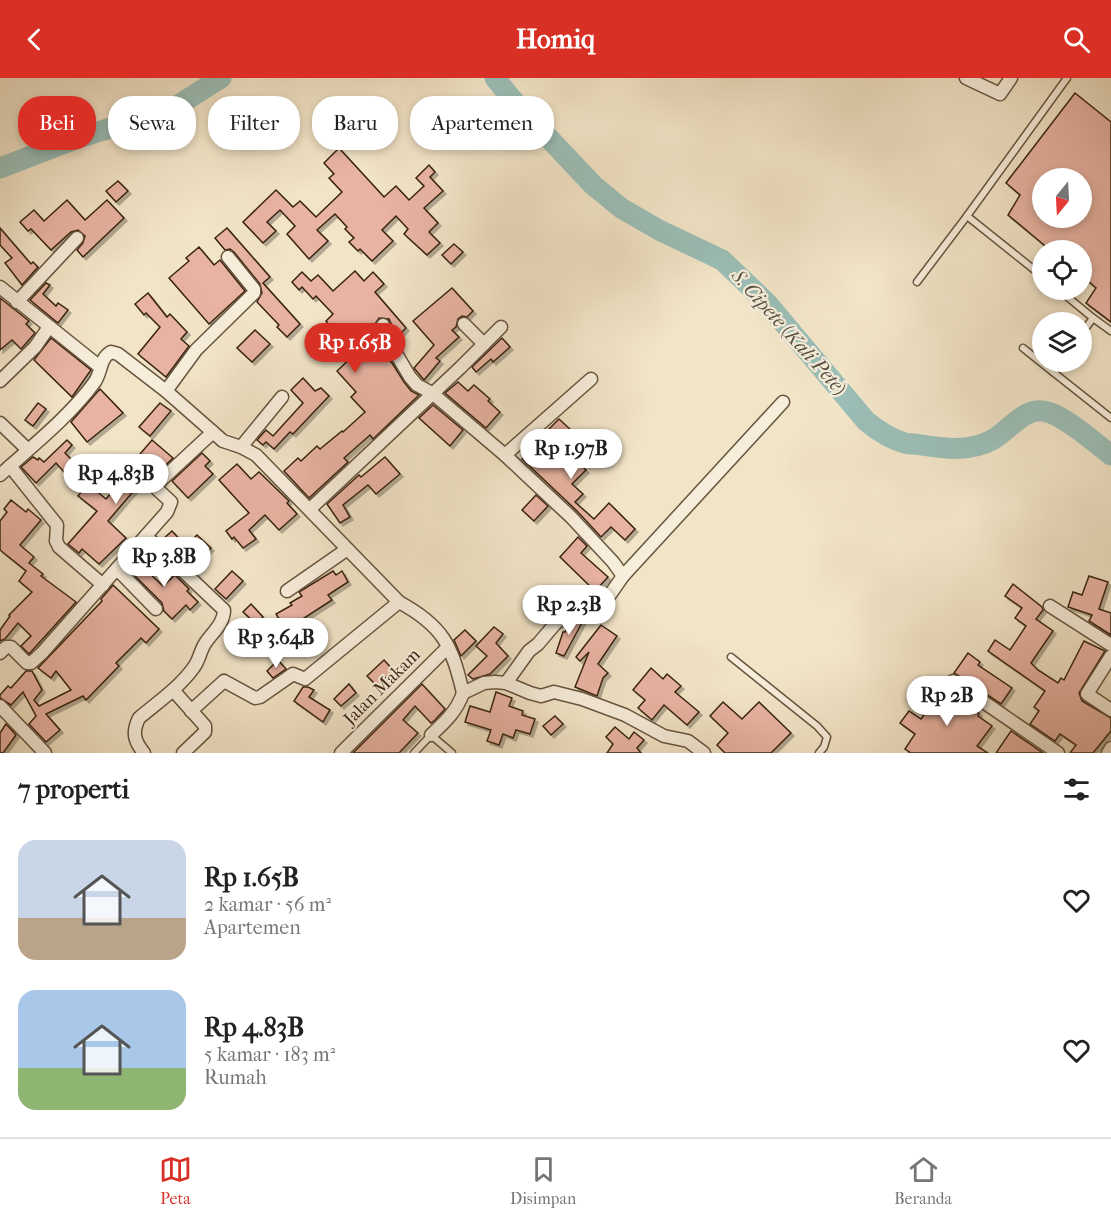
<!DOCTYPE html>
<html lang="id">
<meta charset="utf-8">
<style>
body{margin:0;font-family:"IM FELL French Canon",serif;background:#f2f2f2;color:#222;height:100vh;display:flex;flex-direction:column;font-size:22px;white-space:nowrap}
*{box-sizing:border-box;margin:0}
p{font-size:20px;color:#767676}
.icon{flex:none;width:33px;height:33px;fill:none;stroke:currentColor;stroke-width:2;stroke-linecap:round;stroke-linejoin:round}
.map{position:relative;height:675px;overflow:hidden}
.drawer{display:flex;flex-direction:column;background:#fff;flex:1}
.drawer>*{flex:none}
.top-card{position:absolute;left:18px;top:18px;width:600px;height:54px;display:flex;gap:12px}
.needle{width:39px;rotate:198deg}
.buttons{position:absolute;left:1032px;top:90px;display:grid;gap:12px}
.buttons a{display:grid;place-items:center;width:60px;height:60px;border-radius:50%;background:#fff;box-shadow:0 3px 9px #0003;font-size:30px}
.price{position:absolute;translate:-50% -51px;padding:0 14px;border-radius:21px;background:#fff;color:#222;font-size:20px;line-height:39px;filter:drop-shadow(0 2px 3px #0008)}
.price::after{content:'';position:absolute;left:50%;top:36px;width:18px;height:14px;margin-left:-9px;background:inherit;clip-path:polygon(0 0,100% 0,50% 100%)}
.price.on{background:#d93025;color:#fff}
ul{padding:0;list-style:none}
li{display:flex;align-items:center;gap:18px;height:150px;padding:0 18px}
li span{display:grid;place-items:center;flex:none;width:168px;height:120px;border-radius:18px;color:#555}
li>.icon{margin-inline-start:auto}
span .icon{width:72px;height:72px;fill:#fffc;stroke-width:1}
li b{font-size:26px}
h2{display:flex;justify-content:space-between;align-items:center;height:72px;padding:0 18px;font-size:26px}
.chip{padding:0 21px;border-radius:24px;background:#fff;box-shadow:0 3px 9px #0003;font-size:21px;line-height:54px}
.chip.on{background:#d93025;color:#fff}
header{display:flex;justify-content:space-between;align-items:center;height:78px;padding:0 18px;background:#d93025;color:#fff;font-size:27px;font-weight:700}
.dock{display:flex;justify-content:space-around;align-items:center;height:84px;border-top:2px solid #e0e0e0;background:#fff;font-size:16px;color:#767676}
.dock a{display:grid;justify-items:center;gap:3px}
.dock .on{color:#d93025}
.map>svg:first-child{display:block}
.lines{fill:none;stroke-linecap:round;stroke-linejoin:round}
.river{stroke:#9bbeb6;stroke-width:21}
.building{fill:#e8b3a2;stroke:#392411;stroke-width:1.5;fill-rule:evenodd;filter:url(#shadow)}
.service-casing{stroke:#67543e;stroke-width:9}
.minor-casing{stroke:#67543e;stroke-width:15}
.service{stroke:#f7eddb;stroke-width:6}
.minor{stroke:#f7eddb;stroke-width:12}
.labels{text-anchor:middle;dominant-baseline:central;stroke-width:4.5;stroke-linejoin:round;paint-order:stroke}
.street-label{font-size:18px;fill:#392411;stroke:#f7eddb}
.water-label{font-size:20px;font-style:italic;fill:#565243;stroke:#f7eddb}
</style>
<header><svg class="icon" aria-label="back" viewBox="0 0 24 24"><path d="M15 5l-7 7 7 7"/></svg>Homiq<svg class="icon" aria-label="search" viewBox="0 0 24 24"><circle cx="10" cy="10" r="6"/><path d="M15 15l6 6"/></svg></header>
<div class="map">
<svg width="1111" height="675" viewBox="0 0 1111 675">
<defs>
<filter id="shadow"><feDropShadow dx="3" dy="3" stdDeviation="0" flood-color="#0004"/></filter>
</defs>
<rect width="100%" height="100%" fill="#f2e4c7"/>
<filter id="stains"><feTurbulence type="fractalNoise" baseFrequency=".00333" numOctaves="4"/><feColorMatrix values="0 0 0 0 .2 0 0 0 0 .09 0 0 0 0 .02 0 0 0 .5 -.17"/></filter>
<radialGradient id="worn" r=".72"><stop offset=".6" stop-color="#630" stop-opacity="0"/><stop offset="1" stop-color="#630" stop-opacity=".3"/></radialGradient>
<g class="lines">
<!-- river -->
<g class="river">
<path d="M495 0 511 20 593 107 621 130 659 152 722 182 767 225 866 343C877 352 889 360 902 364 906 366 911 366 915 366 940 370 968 375 992 362 1009 353 1022 331 1042 333 1061 334 1095 365 1111 377"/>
<polyline points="0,90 78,60 172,31 221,0"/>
</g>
</g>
<!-- building -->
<g class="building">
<path d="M1075 15 1111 44V244L1086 225 1096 210 1082 198V172H1050L1008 137 1020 117 1006 105ZM1042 100H1082V140H1042Z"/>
<polygon points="339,70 384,119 396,108 409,122 424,108 416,100 429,87 435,94 430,99 443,113 424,130 438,145 429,154 440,165 427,177 404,156 408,151 396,138 382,152 393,163 372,183 360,171 358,173 349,164 354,160 345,151 347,149 335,136 317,152 328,163 309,181 287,156 295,148 280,132 267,144 276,153 263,165 243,144 276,112 293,129 300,123 316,139 342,114 329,100 334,96 324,85"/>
<polygon points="118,103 128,113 116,124 106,113"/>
<polygon points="67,122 85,142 107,122 124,140 83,179 77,172 83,165 85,158 78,152 71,154 51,172 31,151 28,153 20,144 34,132 44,143"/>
<polygon points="0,150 31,186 33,184 38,189 22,207 5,185 12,180 0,167"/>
<polygon points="227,150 270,199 263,205 300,246 287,259 277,249 279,247 257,224 262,215 260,206 234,174 230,171 225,172 215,160"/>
<polygon points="454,166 463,174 451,186 442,177"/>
<polygon points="199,169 214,187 220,182 245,213 209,246 169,200 189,183 186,180"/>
<polygon points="355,193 364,203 373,194 384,206 375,214 406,250 397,259 389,241 379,240 375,246 381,265 377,269 392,285 404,304 411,313 419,317 373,361 370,357 344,380 348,384 309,420 284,393 298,380 301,383 317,368 320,371 342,353 343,354 365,334 351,319 356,314 337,293 353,278 326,243 333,236 316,218 313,221 302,209 299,212 292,204 302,194 311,203 318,197 333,213"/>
<polygon points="46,205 50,207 43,216 56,228 58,225 68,232 58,245 30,222"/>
<polygon points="452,210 473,233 467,239 462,238 458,241 456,249 452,252 459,259 436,280 440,283 424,302 414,290 434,267 413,243"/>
<polygon points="148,215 167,239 170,236 187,254 181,261 189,268 166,299 138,276 160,249 146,235 144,237 135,226"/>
<polygon points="0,220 29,243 26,246 35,255 21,271 12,262 0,272"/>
<polygon points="255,252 270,266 252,284 237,270"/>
<polygon points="51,260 91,292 72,319 34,282"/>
<polygon points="502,260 510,269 493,284 491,281 476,294 472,289"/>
<polygon points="303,300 315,313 321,310 329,318 293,356 290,354 274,371 266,364 263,367 257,362 266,352 273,358 303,325 291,312"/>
<polygon points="458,304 468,313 474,307 490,321 488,323 500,334 486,350 445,315"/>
<polygon points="100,311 123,335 87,364 71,344"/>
<polygon points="38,325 46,331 33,348 25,342"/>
<polygon points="160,325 171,333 150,358 139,349"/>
<polygon points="433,327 463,352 450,368 419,340"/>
<polygon points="559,341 572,353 561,366 561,369 586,392 572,406 583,416 575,424 594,441 609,425 635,451 625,462 611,449 601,459 577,433 522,381 551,353 549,351"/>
<polygon points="67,362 72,367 65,375 75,385 64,394 56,385 36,405 21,389 33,379 38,382 39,380 44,384"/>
<polygon points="152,362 173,380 146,406 142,403 108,443 126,460 99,486 82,471 79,475 68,466 97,433 78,418 88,406 106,421 130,393 128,390"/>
<polygon points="202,375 210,383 205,388 213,396 188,420 172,403"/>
<polygon points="91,379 101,387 89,402 79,394"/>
<polygon points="385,379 400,396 376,416 368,407 343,427 350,439 340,445 327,426 359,397 361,399"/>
<polygon points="237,386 251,401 259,394 289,423 287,425 297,436 279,452 265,437 249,452 256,461 243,470 234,459 232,461 226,453 249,435 219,402"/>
<polygon points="536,417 548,428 534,443 522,432"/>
<polygon points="11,422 26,434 28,431 41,442 20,467 34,479 29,485 43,496 41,498 76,524 29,576 21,568 31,558 18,545 5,561 0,563 0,552 10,538 9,537 32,514 19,503 26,493 0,472 0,443 7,434 4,431"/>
<polygon points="172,453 185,467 176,475 162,462"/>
<polygon points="197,457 211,470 199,482 186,468"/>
<polygon points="578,459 587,468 581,475 608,499 595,513 560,479"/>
<polygon points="150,473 158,481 147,493 163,508 175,497 189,511 187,513 198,524 190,532 186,527 172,541 164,533 162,525 129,492"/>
<polygon points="232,493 243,503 226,521 215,511"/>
<polygon points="333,493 336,497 342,493 348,504 328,517 332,522 298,544 300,547 288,555 276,536 292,527 290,525 302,518 299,514"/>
<polygon points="1089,498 1108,504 1099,531 1111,535 1111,557 1089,543 1092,537 1068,529 1073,514 1082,517"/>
<polygon points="1013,506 1042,529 1043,532 1036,541 1053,553 1031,585 1038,592 1058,605 1061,600 1064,602 1084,563 1105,573 1079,615 1082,623 1111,640 1111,653 1093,675 1070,675 1076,667 1060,656 1055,663 1030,646 1039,633 1034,629 1045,613 988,573 995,562 1010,572 1026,548 1015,540 1022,530 1005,518"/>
<polygon points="113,507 159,551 146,565 141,560 116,585 119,588 86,622 83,618 46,636 60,652 46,664 29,646 36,638 23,614 11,627 0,620 0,617 8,608 11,610 26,593 32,593 42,612 34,622 39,628 71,612 56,593 51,600 38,590 102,523 101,521"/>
<polygon points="251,526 263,539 256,546 243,534"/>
<polygon points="585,539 564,578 556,575 563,554 565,554 571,543 574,541"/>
<polygon points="601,547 617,558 598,586 608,595 603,600 597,618 575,609 589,574 580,583 576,579"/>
<polygon points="494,549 503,556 496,565 508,578 490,596 473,601 468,597 487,578 476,568"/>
<polygon points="465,552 476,563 461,578 454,562"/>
<polygon points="968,575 980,584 978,587 1012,610 1001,626 954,595"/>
<polygon points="278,582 286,591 273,600 267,593"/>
<polygon points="384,582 393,592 377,608 367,598"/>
<polygon points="651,590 663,601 667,596 681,608 675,614 699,634 687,647 664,627 652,642 638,630 645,622 633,612"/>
<polygon points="349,606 356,615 341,628 334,621"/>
<polygon points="422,606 445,631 435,642 431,645 415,628 403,642 418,655 399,675 353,675"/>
<polygon points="946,606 957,616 955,618 979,635 978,638 992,648 977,668 988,675 911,675 905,671 915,656 900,645 909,633 921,641"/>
<polygon points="303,609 308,609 314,612 309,619 330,632 323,644 294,623"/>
<polygon points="496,614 512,620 509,628 523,633 522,637 535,641 530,656 516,652 513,660 503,656 499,667 487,663 491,652 465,644 470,628 490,634"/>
<polygon points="723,624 742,641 759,624 791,655 771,675 725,675 717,667 728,655 710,638"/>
<polygon points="555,638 563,646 551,657 543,648"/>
<polygon points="6,646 16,657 3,675 0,675 0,655"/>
<polygon points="615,649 629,661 634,654 644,662 637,670 641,675 607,675 613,666 606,659"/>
<polygon points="1011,653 1043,675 996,675"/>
</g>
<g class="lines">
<!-- service casing -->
<g class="service-casing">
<g id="service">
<polyline points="1042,198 967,138 1067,0"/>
<polyline points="917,204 967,138"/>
<polyline points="1059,212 1093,240 1082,255"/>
<polyline points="1093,240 1111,253"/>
<polyline points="1023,270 1053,294"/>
<polyline points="1060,284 1053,294 1111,340"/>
<polyline points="731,579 817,648 827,659 824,669 819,675"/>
<polyline points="414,675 431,657 452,675"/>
</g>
</g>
<!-- minor casing -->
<g class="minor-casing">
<g id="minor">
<polyline points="966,0 1000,16 1011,0"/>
<polyline points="0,209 100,289"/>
<polyline points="17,224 77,160"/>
<polyline points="464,246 484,266"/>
<polyline points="383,247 391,267 410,299 417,307 432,315 505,377 571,439 613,484 623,498"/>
<polyline points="0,303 35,269 49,249"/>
<polyline points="166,313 196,272 254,215 254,211 228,179"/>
<polyline points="0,345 28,372"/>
<polyline points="241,369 282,319"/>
<polyline points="505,377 591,301"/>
<polyline points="10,388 57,447 56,463 59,469 103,507"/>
<path d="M0 397C31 369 69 339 94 305 102 295 99 281 111 274L118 276 166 313 223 363 241 369 256 377 399 524C443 548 452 567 463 615L484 605 495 604 506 605 530 615 541 618 554 614 582 621 625 637 664 658 688 663 704 675"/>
<polyline points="310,431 460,290 501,249"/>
<polyline points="117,491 156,531"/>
<polyline points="287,513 346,472"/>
<polyline points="1050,528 1111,567"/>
<polyline points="0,575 6,569 11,569 27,585 31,585 42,575 167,434 171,424 157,411 158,405 213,354"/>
<polyline points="1111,578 1087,616 1111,632"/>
<polyline points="953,603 1058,675"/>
<polyline points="506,605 529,573 538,566 555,546 570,533 594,527 609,518 623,498 783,324"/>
<polyline points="173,612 205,648 205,654 183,675"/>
<polyline points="0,628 45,675"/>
<polyline points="191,633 224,603 255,620 260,619 293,596 305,601 399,524"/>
<path d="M431 657C445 644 457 633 463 615"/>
<path d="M144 675C134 663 132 654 139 640 158 624 180 609 194 589 200 581 200 572 206 564 213 554 224 545 224 532L146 458"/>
<polyline points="341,675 448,569"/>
<polyline points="1108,675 1111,670"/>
</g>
</g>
<!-- service -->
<use href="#service" class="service"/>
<!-- minor -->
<use href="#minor" class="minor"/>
</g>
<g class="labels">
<!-- street labels -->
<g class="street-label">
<text transform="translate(382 609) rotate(-45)">Jalan Makam</text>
</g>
<!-- water labels -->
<g class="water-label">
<text transform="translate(789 254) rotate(48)">S. Cipete (Kali Pete)</text>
</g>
</g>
<rect width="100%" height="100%" filter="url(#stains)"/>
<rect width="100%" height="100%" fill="url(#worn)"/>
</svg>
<div class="buttons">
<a><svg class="needle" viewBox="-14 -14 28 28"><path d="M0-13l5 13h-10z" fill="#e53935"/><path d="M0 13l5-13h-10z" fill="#767676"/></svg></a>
<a><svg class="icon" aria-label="locate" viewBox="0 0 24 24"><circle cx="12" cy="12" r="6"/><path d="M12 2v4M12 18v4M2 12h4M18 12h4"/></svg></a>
<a><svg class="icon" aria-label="layers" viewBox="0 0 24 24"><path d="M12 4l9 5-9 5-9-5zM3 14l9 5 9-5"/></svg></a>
</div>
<b class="price on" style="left:355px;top:296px">Rp 1.65B</b>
<b class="price" style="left:571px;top:402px">Rp 1.97B</b>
<b class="price" style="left:116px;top:427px">Rp 4.83B</b>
<b class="price" style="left:164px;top:510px">Rp 3.8B</b>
<b class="price" style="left:569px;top:558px">Rp 2.3B</b>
<b class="price" style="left:276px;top:591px">Rp 3.64B</b>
<b class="price" style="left:947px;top:649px">Rp 2B</b>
<div class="top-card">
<a class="chip on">Beli</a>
<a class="chip">Sewa</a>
<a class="chip">Filter</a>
<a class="chip">Baru</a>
<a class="chip">Apartemen</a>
</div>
</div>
<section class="drawer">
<h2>7 properti<svg class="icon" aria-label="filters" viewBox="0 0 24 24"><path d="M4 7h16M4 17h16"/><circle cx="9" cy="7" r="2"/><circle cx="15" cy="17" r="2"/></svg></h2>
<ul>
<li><span style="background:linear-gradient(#c9d6e8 65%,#b9a48a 0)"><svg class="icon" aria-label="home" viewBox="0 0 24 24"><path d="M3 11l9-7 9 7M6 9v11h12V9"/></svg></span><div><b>Rp 1.65B</b><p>2 kamar · 56 m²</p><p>Apartemen</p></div><svg class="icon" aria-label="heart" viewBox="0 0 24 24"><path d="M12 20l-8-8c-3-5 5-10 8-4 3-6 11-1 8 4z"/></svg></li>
<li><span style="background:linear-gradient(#a9c7e8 65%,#8fb573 0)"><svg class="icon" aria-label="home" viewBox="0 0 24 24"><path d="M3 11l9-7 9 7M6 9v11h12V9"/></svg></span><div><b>Rp 4.83B</b><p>5 kamar · 183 m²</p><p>Rumah</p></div><svg class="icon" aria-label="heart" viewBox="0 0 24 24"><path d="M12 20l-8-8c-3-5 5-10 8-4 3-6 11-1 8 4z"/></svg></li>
</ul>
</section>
<nav class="dock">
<a class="on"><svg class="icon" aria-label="map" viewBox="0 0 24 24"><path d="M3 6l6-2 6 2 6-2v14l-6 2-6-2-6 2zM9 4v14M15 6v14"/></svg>Peta</a>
<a><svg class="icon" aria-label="saved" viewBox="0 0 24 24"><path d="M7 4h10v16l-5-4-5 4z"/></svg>Disimpan</a>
<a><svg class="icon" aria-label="home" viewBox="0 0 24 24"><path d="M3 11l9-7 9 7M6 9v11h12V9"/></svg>Beranda</a>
</nav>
